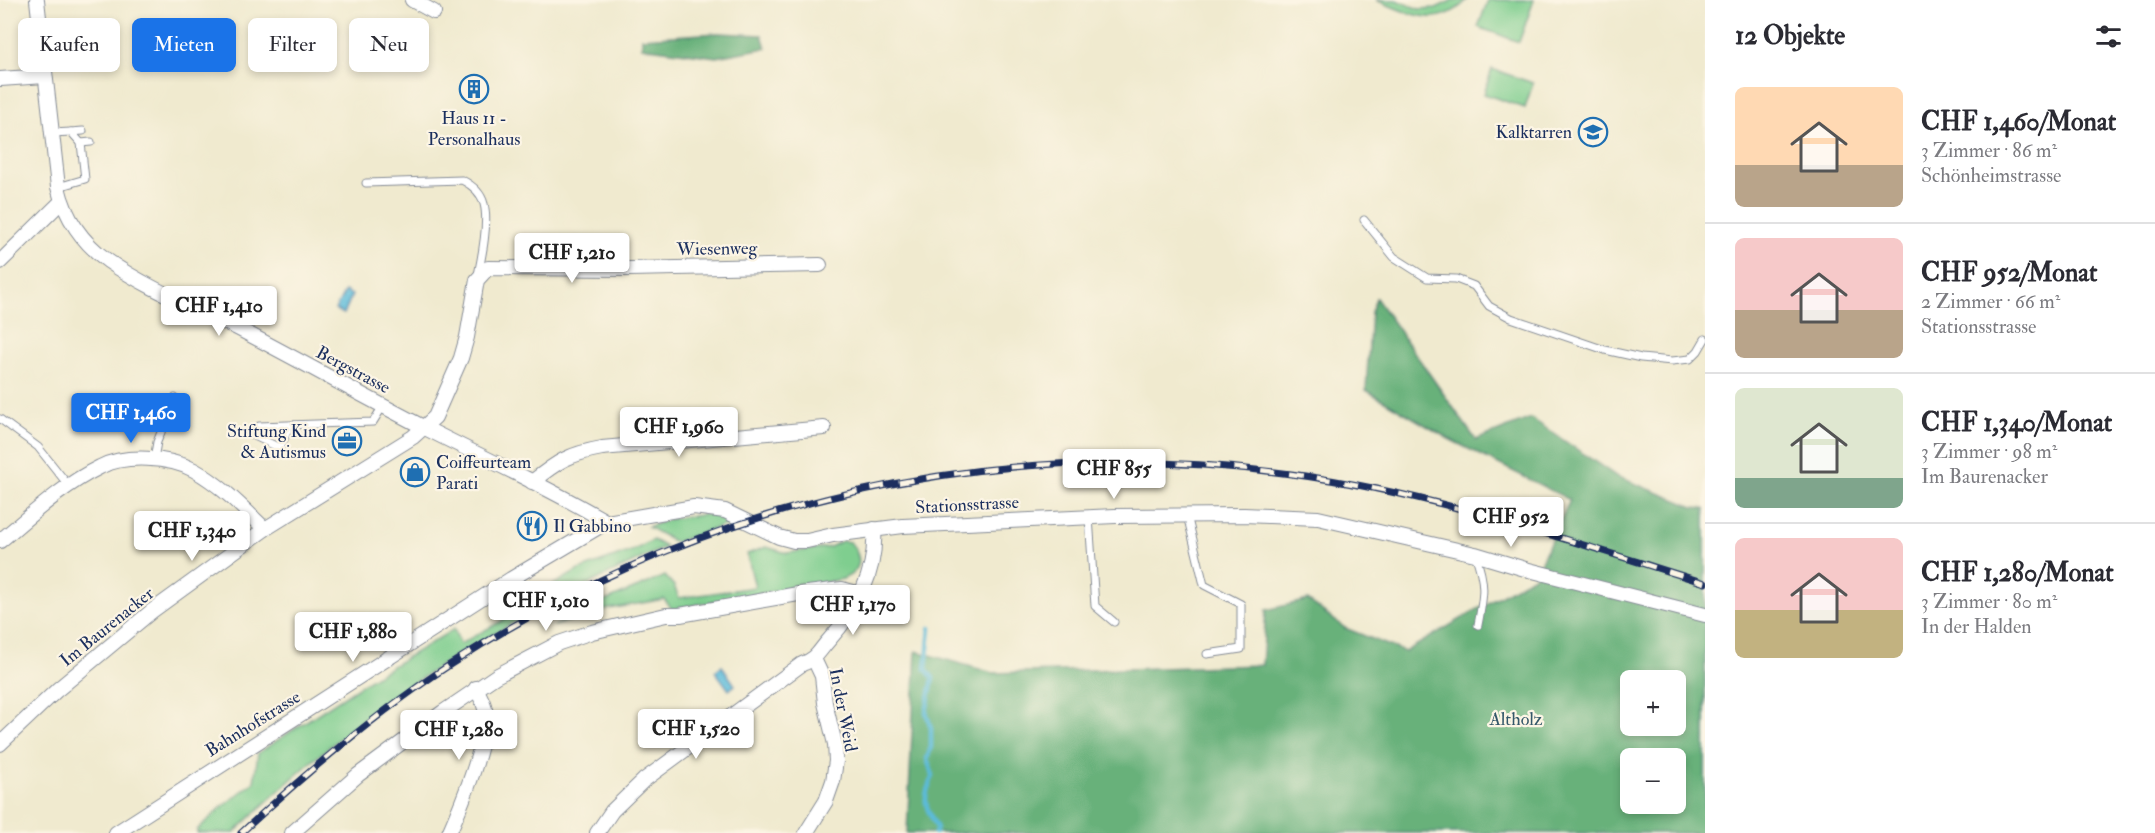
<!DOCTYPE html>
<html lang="de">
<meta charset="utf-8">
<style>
body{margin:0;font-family:"IM FELL Double Pica",serif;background:#f2f2f3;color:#2b2b33;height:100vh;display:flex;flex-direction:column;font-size:22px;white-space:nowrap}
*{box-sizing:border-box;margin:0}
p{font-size:20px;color:#7c7c81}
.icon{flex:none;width:33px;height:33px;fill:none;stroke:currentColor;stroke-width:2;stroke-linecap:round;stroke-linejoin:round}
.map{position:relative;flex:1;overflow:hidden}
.sheet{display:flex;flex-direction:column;background:#fff;width:450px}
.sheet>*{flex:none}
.top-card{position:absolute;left:18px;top:18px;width:570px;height:54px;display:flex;gap:12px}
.controls{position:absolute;left:1620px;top:670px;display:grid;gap:12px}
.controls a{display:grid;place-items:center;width:66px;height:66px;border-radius:9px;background:#fff;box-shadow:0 3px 9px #0003;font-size:30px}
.price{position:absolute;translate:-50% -51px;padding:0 14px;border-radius:6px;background:#fff;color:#222;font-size:20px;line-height:39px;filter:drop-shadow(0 2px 3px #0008)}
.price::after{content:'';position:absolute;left:50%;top:36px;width:18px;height:14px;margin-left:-9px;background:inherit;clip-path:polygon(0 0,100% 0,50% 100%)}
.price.selected{background:#1a73e8;color:#fff}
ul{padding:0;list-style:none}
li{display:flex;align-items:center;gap:18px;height:150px;padding:0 30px}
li+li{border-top:2px solid #e1e1e2}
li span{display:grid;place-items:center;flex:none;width:168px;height:120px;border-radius:9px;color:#555}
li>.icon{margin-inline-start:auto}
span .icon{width:72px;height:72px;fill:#fffc;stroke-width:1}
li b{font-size:26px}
h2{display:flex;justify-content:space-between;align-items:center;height:72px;padding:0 30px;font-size:26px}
.tag{padding:0 21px;border-radius:9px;background:#fff;box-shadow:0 3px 9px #0003;font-size:21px;line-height:54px}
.tag.selected{background:#1a73e8;color:#fff}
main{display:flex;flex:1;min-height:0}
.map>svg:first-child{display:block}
.green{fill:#7fce8f;stroke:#4d7e76;stroke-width:1.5}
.forest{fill:#67b17a;stroke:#41706c;stroke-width:1.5;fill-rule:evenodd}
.water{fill:#5bbbda;stroke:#3b759c;stroke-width:1.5}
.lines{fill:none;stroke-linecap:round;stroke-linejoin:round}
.stream{stroke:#5bbbda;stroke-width:4.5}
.service-casing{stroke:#868c96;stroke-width:9}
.minor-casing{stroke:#868c96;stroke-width:16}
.service{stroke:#fff;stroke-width:7}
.minor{stroke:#fff;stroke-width:14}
.rail-casing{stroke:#1b2f5e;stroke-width:7}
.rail{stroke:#fcf5e5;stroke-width:4.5;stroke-dasharray:14;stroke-linecap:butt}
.labels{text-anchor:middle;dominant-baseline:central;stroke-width:4.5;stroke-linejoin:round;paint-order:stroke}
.poi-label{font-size:18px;fill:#1b2f5e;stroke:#fcf5e5;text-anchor:end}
.street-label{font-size:18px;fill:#1b2f5e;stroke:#fcf5e5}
.park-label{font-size:18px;fill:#34576a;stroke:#fcf5e5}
</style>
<main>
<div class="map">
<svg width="1705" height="833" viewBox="0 0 1705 833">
<rect width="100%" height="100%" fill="#fcf5e5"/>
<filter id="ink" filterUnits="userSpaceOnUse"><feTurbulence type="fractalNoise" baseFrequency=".0167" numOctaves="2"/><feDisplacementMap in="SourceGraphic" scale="12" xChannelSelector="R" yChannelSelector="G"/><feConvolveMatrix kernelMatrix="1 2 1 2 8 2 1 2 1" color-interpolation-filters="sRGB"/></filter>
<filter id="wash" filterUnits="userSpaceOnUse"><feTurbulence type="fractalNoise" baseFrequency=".008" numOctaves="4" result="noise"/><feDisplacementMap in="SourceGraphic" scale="24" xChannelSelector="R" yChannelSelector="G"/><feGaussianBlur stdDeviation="1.35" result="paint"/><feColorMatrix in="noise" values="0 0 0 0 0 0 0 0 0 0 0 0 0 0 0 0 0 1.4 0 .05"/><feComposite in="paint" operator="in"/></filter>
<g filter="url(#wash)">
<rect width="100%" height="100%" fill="#f0eacf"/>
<!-- green -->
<g class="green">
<path d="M1376 0H1396L1419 9 1436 8 1453 0H1467C1438 31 1408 13 1376 0Z"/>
<polygon points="1488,0 1534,0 1519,42 1478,27"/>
<polygon points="1492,69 1533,83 1525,108 1484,94"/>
<polygon points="708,514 732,523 675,542 648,527 670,519"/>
<path d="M653 540 666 547C593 581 520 616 451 659 372 708 300 768 234 833H197V830L223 806 254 782 258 753 369 680 454 629 460 644 498 623 549 587 579 570 634 550Z"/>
<path d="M842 541 850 542C863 558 862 571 843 579L672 609 664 599 604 610 554 626 593 606 665 576 674 586 679 598 755 587 747 554 766 547 787 553 830 547Z"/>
</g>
<!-- forest -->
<g class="forest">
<polygon points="718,33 762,35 766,48 716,57 642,47 642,38"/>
<path d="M1376 298 1476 440 1531 418 1616 476 1694 507 1705 508V833H907L916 651 993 673 1262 665 1266 610 1308 600 1345 628 1405 652 1534 576 1570 500 1449 439 1366 390 1371 312ZM1630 681H1676V726H1630ZM1630 759H1676V804H1630Z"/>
</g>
<!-- water -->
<g class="water">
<polygon points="345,291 352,295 344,314 335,310"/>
<polygon points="722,666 735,685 729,690 715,671"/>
</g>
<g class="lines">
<!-- stream -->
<path class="stream" d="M930 628 926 669 933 678 926 712 931 728V747L927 759 933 776C921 799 925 807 937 828L935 833"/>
</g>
</g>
<g filter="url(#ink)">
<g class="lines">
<!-- service casing -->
<g class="service-casing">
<g id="service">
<polyline points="71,132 83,131"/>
<polyline points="52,133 71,132 81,143 91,142"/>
<path d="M366 183 462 180C472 185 481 192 484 204 489 222 482 256 478 275"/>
<polyline points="58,187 85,179 81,143"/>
<polyline points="1364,220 1394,257 1427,278 1456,279 1474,286 1489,306 1511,318 1605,350 1641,358 1672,361 1690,359 1698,351 1705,339"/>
<polyline points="0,419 38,447 69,486"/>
<polyline points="290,425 280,448 250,434 259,426 373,422 383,406"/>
<polyline points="154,459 157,442 175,398"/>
<polyline points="1187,515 1204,585 1241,604 1241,649 1207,654"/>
<polyline points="1089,517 1095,606 1114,622"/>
<path d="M1475 554C1486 584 1484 594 1478 625"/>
</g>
</g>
<!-- minor casing -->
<g class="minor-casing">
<g id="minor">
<path d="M37 0 58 187C65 217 83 243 108 261 148 289 197 308 241 330 302 362 363 396 425 428 486 459 548 487 607 522"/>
<polyline points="412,0 434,12"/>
<polyline points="0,79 45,76"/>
<polyline points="0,262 61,202"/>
<path d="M532 482C558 461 569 454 602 448L824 428"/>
<path d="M0 541C31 515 63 485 100 467 125 454 170 457 194 470 221 485 243 508 265 529"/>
<polyline points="0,744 57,690 152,611 265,529 413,437 435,417 461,358 467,337 477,280 488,268 629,269 820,265"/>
<polyline points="116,833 511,579 607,522 694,507 725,511 779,537 794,541 807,541 833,535 903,526 1115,516 1244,515 1318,518 1475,554 1525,569 1705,615"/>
<polyline points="292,833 358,775 443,712 496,676 559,643 592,632 666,615 680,615 798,594 842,589 861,594"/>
<path d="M449 833C463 801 482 754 486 720 487 708 481 698 476 688"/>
<path d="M597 833 612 811 644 780 802 664C818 658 818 652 829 640 857 609 877 572 874 529"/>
<polyline points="806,833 826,801 833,781 836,761 835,744 825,703 822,676 814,659"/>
</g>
</g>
<!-- service -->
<use href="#service" class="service"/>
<!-- minor -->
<use href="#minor" class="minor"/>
<!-- rail casing -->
<g class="rail-casing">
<path id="rail" d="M241 833C307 772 376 713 451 664 703 500 993 433 1291 474 1433 493 1569 541 1705 583"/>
</g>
<!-- rail -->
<use href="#rail" class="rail"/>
</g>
</g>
<!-- icons -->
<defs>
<g id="building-ring" transform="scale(1.5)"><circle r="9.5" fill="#fcf5e5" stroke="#1f6fb2" stroke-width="1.5"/><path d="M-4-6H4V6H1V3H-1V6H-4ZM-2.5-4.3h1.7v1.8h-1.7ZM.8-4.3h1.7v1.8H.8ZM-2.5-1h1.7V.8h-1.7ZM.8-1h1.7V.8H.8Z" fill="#1f6fb2"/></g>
<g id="school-ring" transform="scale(1.5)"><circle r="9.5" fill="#fcf5e5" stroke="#1f6fb2" stroke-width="1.5"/><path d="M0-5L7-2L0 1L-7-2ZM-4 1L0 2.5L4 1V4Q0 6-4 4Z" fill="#1f6fb2"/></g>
<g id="office-ring" transform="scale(1.5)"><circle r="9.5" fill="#fcf5e5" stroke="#1f6fb2" stroke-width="1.5"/><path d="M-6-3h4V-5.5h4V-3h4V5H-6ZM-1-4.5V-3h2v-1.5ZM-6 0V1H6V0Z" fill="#1f6fb2"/></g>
<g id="shop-ring" transform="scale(1.5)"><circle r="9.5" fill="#fcf5e5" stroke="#1f6fb2" stroke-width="1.5"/><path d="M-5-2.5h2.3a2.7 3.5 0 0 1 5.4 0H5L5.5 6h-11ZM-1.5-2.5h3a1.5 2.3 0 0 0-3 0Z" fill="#1f6fb2"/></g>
<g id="restaurant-ring" transform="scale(1.5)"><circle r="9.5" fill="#fcf5e5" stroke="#1f6fb2" stroke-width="1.5"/><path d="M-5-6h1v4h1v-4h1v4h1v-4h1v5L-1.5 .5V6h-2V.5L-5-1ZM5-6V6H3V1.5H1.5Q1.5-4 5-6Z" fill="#1f6fb2"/></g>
</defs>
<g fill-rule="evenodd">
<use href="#building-ring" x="474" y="89"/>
<use href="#school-ring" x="1593" y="132"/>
<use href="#office-ring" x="347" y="441"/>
<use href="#shop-ring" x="415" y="472"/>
<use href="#restaurant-ring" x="532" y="526"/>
</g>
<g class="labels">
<!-- poi labels -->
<g class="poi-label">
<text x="474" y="118" text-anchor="middle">Haus 11 -<tspan x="474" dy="21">Personalhaus</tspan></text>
<text x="1572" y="132">Kalktarren</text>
<text x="326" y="431">Stiftung Kind<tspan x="326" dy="21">&amp; Autismus</tspan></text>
<text x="436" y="462" text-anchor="start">Coiffeurteam<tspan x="436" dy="21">Parati</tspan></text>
<text x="553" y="526" text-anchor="start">Il Gabbino</text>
</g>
<!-- street labels -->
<g class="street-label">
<text transform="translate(717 249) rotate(-1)">Wiesenweg</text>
<text transform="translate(353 370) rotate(28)">Bergstrasse</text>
<text transform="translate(967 505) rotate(-3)">Stationsstrasse</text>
<text transform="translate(107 627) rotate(-39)">Im Baurenacker</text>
<text transform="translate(843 710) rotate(79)">In der Weid</text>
<text transform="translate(253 724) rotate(-32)">Bahnhofstrasse</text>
</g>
<!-- park labels -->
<g class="park-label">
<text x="1516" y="719">Altholz</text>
</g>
</g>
</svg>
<div class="controls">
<a>+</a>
<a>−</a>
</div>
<b class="price" style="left:572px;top:284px">CHF 1,210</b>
<b class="price" style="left:219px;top:337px">CHF 1,410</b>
<b class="price selected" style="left:131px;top:444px">CHF 1,460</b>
<b class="price" style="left:679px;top:458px">CHF 1,960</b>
<b class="price" style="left:1114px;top:500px">CHF 855</b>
<b class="price" style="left:1511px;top:548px">CHF 952</b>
<b class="price" style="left:192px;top:562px">CHF 1,340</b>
<b class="price" style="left:546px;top:632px">CHF 1,010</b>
<b class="price" style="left:853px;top:636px">CHF 1,170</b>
<b class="price" style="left:353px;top:663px">CHF 1,880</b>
<b class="price" style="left:696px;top:760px">CHF 1,520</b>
<b class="price" style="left:459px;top:761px">CHF 1,280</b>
<div class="top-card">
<a class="tag">Kaufen</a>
<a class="tag selected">Mieten</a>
<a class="tag">Filter</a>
<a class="tag">Neu</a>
</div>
</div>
<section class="sheet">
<h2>12 Objekte<svg class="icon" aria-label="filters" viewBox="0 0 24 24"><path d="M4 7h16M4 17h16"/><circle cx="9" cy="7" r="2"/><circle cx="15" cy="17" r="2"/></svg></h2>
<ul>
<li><span style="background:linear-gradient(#ffd9b3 65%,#b9a48a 0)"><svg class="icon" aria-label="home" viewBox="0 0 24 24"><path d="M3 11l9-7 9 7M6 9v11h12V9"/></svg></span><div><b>CHF 1,460/Monat</b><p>3 Zimmer · 86 m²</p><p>Schönheimstrasse</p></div></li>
<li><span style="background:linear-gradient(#f6c9c9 60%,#b9a48a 0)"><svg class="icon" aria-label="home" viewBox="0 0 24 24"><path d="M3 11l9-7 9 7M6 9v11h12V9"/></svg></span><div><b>CHF 952/Monat</b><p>2 Zimmer · 66 m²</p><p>Stationsstrasse</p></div></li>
<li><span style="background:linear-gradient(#dfe7d0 75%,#7fa58c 0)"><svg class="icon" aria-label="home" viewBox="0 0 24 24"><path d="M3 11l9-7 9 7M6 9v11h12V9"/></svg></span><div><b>CHF 1,340/Monat</b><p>3 Zimmer · 98 m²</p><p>Im Baurenacker</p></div></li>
<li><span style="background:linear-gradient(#f6c9c9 60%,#c2b280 0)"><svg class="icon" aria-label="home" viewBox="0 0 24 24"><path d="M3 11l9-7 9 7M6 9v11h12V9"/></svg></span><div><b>CHF 1,280/Monat</b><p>3 Zimmer · 80 m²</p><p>In der Halden</p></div></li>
</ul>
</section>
</main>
